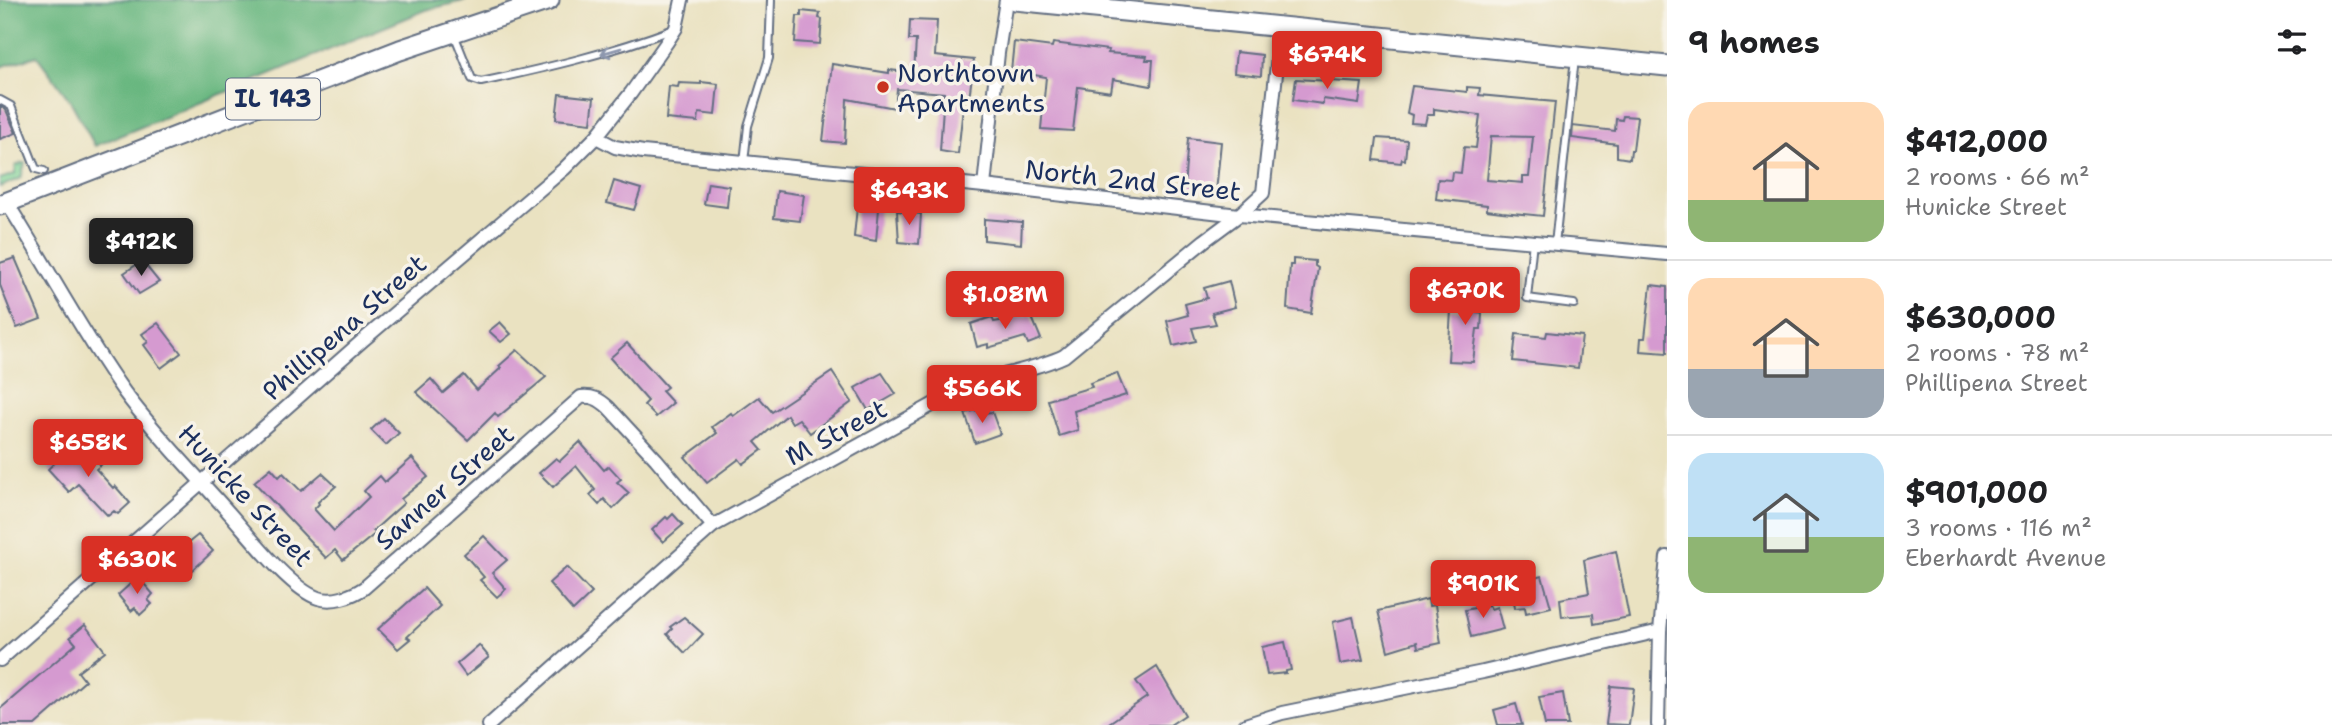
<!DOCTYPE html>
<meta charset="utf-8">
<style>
body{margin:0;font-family:"Shantell Sans",sans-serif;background:#f2f2f2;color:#202124;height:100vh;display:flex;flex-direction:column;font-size:26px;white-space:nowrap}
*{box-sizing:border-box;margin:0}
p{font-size:23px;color:#757577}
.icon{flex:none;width:38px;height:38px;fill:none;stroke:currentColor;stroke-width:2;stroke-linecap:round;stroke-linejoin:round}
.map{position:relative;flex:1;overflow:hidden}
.details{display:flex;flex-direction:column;background:#fff;width:665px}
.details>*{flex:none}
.price{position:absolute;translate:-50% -60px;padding:0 16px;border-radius:7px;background:#d93025;color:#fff;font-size:23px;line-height:46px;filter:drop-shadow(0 2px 4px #0008)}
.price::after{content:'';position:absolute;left:50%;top:42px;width:21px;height:16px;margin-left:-10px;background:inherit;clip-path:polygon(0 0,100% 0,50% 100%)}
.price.active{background:#222;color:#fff}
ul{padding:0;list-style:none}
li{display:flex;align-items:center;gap:21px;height:175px;padding:0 21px}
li+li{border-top:2px solid #e0e0e0}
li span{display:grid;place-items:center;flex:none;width:196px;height:140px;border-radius:21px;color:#555}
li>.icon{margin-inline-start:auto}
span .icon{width:84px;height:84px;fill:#fffc;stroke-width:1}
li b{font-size:30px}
h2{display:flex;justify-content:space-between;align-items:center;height:84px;padding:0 21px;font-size:30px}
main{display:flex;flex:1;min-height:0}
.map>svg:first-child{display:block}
.green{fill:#82d698;stroke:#4e827b;stroke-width:2}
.forest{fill:#69b780;stroke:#42736f;stroke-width:2}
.building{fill:#d59ad0;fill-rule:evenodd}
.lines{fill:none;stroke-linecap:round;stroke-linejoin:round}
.service-casing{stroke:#636e81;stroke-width:10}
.minor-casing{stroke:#636e81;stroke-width:16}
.primary-casing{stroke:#636e81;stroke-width:23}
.service{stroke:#fff;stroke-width:6}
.minor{stroke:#fff;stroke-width:12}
.primary{stroke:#fff;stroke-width:19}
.oneway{stroke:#8d97ae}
.poi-dot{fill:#c8321e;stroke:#f7f3e8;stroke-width:2.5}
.labels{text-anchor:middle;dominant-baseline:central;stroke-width:7;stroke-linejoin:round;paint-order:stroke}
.shield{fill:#f7f3e8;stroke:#5d6a87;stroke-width:2}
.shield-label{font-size:24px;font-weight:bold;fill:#1b2f5e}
.poi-label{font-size:26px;fill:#1b2f5e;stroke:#f7f3e8;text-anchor:start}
.street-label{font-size:26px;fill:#1b2f5e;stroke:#f7f3e8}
</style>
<main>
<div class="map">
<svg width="1667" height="725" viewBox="0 0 1667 725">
<rect width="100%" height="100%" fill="#f7f3e8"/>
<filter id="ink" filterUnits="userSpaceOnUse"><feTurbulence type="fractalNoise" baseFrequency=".0143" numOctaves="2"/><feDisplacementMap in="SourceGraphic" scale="14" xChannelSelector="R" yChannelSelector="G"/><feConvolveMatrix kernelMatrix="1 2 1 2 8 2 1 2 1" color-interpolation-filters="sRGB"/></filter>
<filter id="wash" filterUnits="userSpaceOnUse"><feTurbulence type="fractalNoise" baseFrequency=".00686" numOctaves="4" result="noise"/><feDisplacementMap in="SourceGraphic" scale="28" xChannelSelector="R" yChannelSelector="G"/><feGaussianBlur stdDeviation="1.57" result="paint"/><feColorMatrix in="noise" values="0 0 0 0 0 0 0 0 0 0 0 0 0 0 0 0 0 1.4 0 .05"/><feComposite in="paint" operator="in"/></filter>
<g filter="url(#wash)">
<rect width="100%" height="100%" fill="#eae2c1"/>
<!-- green -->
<polygon class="green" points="21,163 25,163 21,178 0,187 0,179 15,174 16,165 20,165"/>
<!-- forest -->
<polygon class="forest" points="0,0 467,0 426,10 95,146 71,102 37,56 0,67"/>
<g id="blocks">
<!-- building -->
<g class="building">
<polygon points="801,11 820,13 819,18 822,19 820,44 795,42 797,16 801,16"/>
<polygon points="910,20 937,21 935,56 974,60 969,99 964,98 958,154 940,151 944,93 897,89 895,108 847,99 845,143 823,141 832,64 889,73 889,70 914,73 916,40 909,40"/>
<polygon points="1014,42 1052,47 1053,43 1109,50 1108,53 1147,56 1146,60 1153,60 1151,86 1113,79 1111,92 1078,87 1073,131 1041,129 1046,77 1011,71"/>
<polygon points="1236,52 1262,55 1261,76 1234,73"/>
<polygon points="1296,79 1362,83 1359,104 1323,99 1323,104 1293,100"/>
<polygon points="701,82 718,84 715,115 699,113 698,122 666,119 669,86 678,87 679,83 701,84"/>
<path d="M1412 86 1467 92V87L1480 88 1479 95 1555 102 1543 216 1502 212 1487 210V205L1436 199 1438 179 1451 180 1452 172 1461 173 1464 147 1476 148 1480 115 1434 109V115H1427L1425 124 1411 123 1412 115 1407 113ZM1491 136 1533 137 1529 177H1523V183L1487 180Z"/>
<polygon points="559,94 594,98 591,123 556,119"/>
<polygon points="0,106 6,110 16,133 0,139"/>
<polygon points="1623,116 1637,117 1633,150 1631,150 1630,159 1617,157 1617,144 1572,138 1573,126 1615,131 1616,119 1622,120"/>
<polygon points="1188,138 1221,142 1216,192 1184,188"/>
<polygon points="1377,138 1407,140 1405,160 1402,159 1401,163 1374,160"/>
<polygon points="614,181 641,189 634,210 607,203"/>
<polygon points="708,183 729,186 727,207 704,204"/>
<polygon points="777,191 804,195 800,221 774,218"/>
<polygon points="857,207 879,209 876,241 854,237"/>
<polygon points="897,211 921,214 919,244 899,242"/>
<polygon points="984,219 1022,222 1021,244 984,240"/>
<polygon points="15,258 41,319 17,328 0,285 0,263"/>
<polygon points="1293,259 1315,261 1315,266 1318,268 1311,313 1287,309 1290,265 1293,265"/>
<polygon points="142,261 159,282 139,294 124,273"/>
<polygon points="1229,281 1235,307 1212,313 1216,324 1192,328 1196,341 1173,346 1167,321 1188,315 1185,304 1207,298 1204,288"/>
<polygon points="1651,285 1667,287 1667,353 1640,351 1641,338 1645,338"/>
<polygon points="1464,286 1480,288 1477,313 1482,314 1481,329 1477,329 1473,362 1448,361 1451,310 1462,310"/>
<polygon points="1031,315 1041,339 1028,344 1025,337 988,348 988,344 977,347 971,324 992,317 994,322"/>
<polygon points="500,322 511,334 501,342 489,331"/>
<polygon points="158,323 181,353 161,368 144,345 148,342 142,334"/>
<polygon points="1547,332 1582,336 1578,368 1513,361 1516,334 1546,337"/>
<polygon points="627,343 667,387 662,391 673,403 656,417 644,405 648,401 610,358"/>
<polygon points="517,350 546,377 498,417 495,413 468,440 416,392 431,379 443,393 464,375 477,390 501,368 499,366"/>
<polygon points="832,372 852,402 810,433 799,419 792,423 787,415 755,442 762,450 743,464 739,459 707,483 685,457 717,433 712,427 731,413 733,416 759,397 772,412"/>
<polygon points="882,373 896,394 868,410 855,388"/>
<polygon points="1117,373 1126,395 1074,411 1078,430 1059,436 1048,400 1092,387 1090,383"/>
<polygon points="981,409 983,413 992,412 1000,434 975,443 965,413"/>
<polygon points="384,418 399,433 386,445 371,430"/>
<polygon points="78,441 101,465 96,469 113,488 115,486 130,503 118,514 114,511 108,516 78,484 69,492 48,469"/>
<polygon points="580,442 604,470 609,466 621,479 617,482 629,493 613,509 604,499 599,505 590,495 595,490 576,466 553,487 539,473 556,458 560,461"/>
<polygon points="412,458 428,477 401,499 404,503 373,531 376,533 343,560 335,550 326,558 254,482 271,468 279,477 283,473 301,491 322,473 336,486 318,502 319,504 314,509 334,531 369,497 364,491 380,476 385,482"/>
<polygon points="673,514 683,525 663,542 652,530 666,517 668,519"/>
<polygon points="198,535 213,551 193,570 177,552"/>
<polygon points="484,536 507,560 492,573 506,589 497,597 480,580 484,577 464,554"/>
<polygon points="1616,551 1629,617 1594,624 1593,614 1562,617 1560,599 1589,593 1584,560"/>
<polygon points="567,567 592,593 573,611 549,583"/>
<polygon points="1542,576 1551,607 1526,613 1525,607 1515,608 1512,587 1531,584 1530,579"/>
<polygon points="138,577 153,594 148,600 152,604 140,615 135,608 131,611 118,595"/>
<polygon points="424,588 440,606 407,637 410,639 398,649 378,629"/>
<polygon points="1428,599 1429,606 1435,605 1441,643 1418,648 1417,642 1388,651 1378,611"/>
<polygon points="1489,605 1491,609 1497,607 1503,629 1471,637 1465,610"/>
<polygon points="684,617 703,634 685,653 667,634 672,629 670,627"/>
<polygon points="1353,617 1363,660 1340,664 1333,622"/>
<polygon points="85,625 105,651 78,672 85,681 35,725 0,725 0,709 76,644 70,637"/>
<polygon points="1285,642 1291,670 1286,671 1286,673 1267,675 1262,647"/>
<polygon points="479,645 489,657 466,676 457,664"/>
<polygon points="1157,667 1185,715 1170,725 1106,725 1147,697 1136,681"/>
<polygon points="1611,686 1634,688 1629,725 1606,724"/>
<polygon points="1563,693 1568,725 1545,725 1539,697"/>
<polygon points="1516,704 1522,725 1498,725 1494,710"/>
</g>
</g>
</g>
<g filter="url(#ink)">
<use href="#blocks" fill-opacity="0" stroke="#636e81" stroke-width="2"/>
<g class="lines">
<!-- service casing -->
<g class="service-casing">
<g id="service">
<path d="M454 34 472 79 481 82C546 68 611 53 674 29"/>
<polyline points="0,100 11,106 36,169 44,171"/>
<polyline points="744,162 748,126 769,58 771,0"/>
<polyline points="1533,241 1527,298 1574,304"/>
<polyline points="1555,244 1575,58"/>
</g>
</g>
<!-- minor casing -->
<g class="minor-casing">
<g id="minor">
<polyline points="596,137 615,147 643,152 984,186 1239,215 1667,254"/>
<polyline points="984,186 998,53 1006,0"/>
<path d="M7 203C47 266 82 333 125 393 159 439 200 479 237 522 255 543 293 590 318 598 333 603 352 596 364 588L581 397C593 396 599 399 608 407L656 459 713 526"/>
<polyline points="0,660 362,341 564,169 596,137 631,93 667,42 676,28 682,0"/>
<path d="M489 725 713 526 963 388C996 374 1032 371 1064 356L1204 241 1239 215 1263 193 1281 28"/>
<polyline points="1245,725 1282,713 1483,672 1660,631"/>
<polyline points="1658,725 1660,631 1667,557"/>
</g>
</g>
<!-- primary casing -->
<g class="primary-casing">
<g id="primary">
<polyline points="1015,0 1667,66"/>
<polyline points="0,205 400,50 549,0"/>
</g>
</g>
<!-- service -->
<use href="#service" class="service"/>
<!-- minor -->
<use href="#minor" class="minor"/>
<!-- primary -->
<use href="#primary" class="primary"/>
</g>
<!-- one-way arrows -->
<defs><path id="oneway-shaft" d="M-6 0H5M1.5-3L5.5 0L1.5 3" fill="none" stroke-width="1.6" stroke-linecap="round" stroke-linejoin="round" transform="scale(1.75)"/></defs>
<use class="oneway" href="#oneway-shaft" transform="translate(611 51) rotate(164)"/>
</g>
<!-- markers -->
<circle class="poi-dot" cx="883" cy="87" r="7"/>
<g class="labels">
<!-- shield labels -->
<rect class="shield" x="226" y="78.5" width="94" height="41" rx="5"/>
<g class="shield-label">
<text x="273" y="99">IL 143</text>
</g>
<!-- poi labels -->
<g class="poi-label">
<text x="897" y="72">Northtown<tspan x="897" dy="30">Apartments</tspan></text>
</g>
<!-- street labels -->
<g class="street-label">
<text transform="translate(1133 180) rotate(6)">North 2nd Street</text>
<text transform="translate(344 327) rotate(-41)">Phillipena Street</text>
<text transform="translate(836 432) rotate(-28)">M Street</text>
<text transform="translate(444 487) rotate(-41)">Sanner Street</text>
<text transform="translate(246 495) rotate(47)">Hunicke Street</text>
</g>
</g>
</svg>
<b class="price" style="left:1327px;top:91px">$674K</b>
<b class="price" style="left:909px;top:227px">$643K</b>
<b class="price active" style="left:141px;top:278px">$412K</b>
<b class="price" style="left:1465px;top:327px">$670K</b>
<b class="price" style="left:1005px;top:331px">$1.08M</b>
<b class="price" style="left:982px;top:425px">$566K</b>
<b class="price" style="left:88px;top:479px">$658K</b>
<b class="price" style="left:137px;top:596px">$630K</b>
<b class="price" style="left:1483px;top:620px">$901K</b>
</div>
<section class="details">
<h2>9 homes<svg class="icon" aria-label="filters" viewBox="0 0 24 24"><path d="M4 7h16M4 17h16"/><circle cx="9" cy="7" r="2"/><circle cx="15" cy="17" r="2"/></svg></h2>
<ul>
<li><span style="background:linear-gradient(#ffd9b3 70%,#8fb573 0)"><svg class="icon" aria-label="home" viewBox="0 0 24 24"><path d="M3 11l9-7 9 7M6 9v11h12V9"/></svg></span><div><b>$412,000</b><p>2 rooms · 66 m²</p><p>Hunicke Street</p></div></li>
<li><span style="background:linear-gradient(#ffd9b3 65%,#9aa5b1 0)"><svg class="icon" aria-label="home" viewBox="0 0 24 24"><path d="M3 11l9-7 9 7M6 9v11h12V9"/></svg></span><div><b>$630,000</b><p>2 rooms · 78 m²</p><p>Phillipena Street</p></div></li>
<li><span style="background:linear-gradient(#bfe0f5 60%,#8fb573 0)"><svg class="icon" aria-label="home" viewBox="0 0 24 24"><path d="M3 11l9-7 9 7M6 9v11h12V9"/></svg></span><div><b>$901,000</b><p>3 rooms · 116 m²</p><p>Eberhardt Avenue</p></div></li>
</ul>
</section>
</main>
